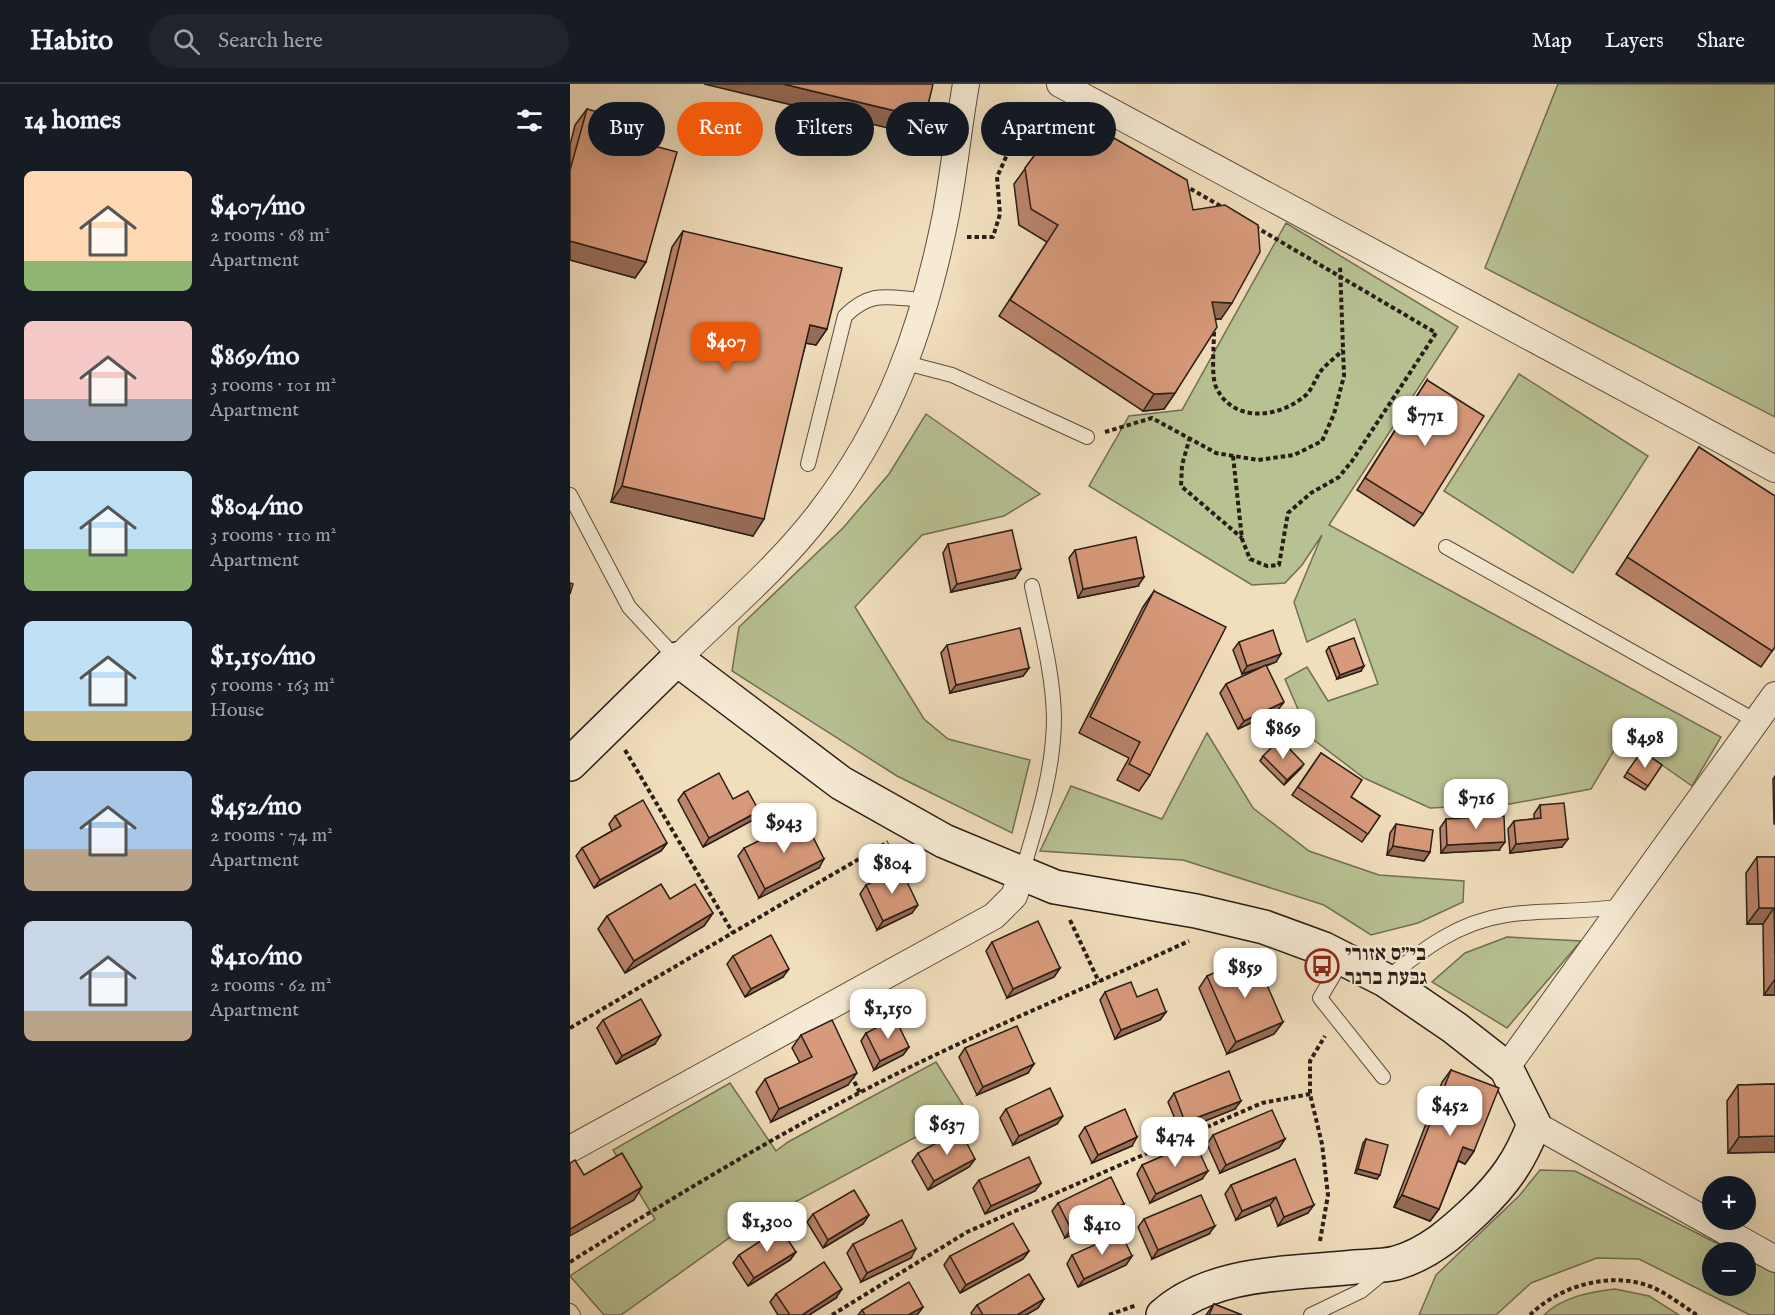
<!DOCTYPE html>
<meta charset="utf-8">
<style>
body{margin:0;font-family:"IM FELL English","Frank Ruhl Libre",serif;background:#20242c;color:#f1f3f6;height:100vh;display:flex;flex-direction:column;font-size:22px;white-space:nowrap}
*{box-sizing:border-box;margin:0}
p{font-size:20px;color:#9ea1a6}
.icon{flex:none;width:33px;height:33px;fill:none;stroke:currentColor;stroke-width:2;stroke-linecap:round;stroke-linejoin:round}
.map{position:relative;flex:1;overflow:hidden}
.drawer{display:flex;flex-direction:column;background:#171b24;width:570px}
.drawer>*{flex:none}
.top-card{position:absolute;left:18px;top:18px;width:570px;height:54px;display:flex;gap:12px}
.controls{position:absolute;left:1132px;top:1092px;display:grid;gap:12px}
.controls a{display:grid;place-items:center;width:54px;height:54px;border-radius:50%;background:#171b24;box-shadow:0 6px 24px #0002;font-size:30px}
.price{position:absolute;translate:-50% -51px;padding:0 14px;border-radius:12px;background:#fff;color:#222;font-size:20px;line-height:39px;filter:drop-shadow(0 2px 3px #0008)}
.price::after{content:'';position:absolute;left:50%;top:36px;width:18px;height:14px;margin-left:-9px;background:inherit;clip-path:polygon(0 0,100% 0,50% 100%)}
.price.current{background:#ea580c;color:#fff}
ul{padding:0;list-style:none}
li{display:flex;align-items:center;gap:18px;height:150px;padding:0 24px}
li span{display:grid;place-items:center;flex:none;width:168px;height:120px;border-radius:9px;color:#555}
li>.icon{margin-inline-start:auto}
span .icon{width:72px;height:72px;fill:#fffc;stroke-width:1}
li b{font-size:26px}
h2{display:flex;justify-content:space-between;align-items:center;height:72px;padding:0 24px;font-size:26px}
.pill{padding:0 21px;border-radius:27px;background:#171b24;box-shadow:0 6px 24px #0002;font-size:21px;line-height:54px}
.pill.current{background:#ea580c;color:#fff}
header{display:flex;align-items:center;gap:36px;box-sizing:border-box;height:84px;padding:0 30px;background:#171b24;border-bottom:2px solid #363941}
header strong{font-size:28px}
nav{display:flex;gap:33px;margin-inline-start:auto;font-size:21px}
.search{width:420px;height:54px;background:#20242c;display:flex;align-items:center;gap:15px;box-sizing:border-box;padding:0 21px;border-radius:33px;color:#9ea1a6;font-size:22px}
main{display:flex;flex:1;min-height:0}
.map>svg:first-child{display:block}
.green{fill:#b8c192;stroke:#716f54;stroke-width:1.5}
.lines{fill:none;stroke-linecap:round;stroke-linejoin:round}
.lane-casing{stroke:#5c4d40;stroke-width:16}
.street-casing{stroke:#5c4d40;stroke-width:28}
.secondary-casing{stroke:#2a1d17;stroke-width:36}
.path{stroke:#2a1d17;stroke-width:4;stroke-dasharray:4.5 3;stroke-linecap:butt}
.lane{stroke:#f6ead4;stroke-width:14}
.street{stroke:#f6ead4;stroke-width:26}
.secondary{stroke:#f6ead4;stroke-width:33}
.wall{fill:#ba846b;stroke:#2a1d17;stroke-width:1.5}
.shaded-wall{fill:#976c57;stroke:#2a1d17;stroke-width:1.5}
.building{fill:#d89a7c;stroke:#2a1d17;stroke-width:1.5}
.labels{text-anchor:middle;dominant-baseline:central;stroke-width:4.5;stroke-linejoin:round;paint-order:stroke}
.poi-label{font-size:21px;font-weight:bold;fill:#2a1d17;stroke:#f6ead4;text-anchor:start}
</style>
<header>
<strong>Habito</strong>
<div class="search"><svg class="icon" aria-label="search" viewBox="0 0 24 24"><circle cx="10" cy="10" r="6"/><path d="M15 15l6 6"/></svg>Search here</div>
<nav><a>Map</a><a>Layers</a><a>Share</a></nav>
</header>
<main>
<section class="drawer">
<h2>14 homes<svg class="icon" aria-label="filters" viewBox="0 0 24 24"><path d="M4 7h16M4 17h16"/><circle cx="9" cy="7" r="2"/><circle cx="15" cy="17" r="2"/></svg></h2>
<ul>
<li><span style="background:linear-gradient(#ffd9b3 75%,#8fb573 0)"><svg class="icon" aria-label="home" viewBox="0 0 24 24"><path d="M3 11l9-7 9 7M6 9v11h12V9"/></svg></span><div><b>$407/mo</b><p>2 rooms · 68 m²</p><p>Apartment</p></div></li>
<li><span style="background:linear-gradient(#f6c9c9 65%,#9aa5b1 0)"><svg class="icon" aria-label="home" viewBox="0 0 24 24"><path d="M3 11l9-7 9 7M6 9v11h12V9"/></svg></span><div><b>$869/mo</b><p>3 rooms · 101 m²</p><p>Apartment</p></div></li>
<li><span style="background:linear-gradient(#bfe0f5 65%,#8fb573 0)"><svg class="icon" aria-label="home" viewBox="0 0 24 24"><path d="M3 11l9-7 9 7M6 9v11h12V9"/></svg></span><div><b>$804/mo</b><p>3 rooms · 110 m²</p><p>Apartment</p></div></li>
<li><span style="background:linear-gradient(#bfe0f5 75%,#c2b280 0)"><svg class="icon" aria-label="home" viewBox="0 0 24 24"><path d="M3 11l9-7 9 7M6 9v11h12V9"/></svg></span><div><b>$1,150/mo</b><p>5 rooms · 163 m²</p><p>House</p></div></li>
<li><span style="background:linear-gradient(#a9c7e8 65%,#b9a48a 0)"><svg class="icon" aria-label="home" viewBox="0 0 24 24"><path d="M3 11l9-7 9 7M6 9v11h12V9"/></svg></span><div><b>$452/mo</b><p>2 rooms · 74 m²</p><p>Apartment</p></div></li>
<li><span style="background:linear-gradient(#c9d6e8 75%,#b9a48a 0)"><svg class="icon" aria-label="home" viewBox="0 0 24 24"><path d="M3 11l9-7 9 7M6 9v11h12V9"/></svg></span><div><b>$410/mo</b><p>2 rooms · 62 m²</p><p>Apartment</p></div></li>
</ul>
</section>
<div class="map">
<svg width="1205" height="1231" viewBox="0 0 1205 1231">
<rect width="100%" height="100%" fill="#f1debd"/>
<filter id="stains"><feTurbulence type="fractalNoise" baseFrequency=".00333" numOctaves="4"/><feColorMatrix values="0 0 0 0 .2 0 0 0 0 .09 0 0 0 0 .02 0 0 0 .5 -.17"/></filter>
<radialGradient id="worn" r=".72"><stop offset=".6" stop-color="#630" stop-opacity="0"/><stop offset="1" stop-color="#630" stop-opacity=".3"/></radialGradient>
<!-- green -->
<g class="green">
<polygon points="988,0 1205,0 1205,333 915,184"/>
<polygon points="716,139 888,243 759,441 1151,653 1122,702 1052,653 1021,705 940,720 860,724 794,694 740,653 715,595 737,583 758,617 808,600 785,535 737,558 724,518 752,451 732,481 715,499 682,501 519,402 559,332 612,326"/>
<polygon points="949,290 1078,372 1003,489 874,407"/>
<polygon points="356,330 470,410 434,432 352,451 285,523 354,635 378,655 460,676 442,749 327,692 162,587 169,543 273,444 319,390"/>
<polygon points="637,649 683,724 739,767 809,791 894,797 893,818 848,839 801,851 754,821 613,776 470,767 501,702 592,735"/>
<polygon points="937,853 1011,857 937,944 862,898 895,869"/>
<polygon points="366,978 396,1026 162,1152 51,1231 34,1231 0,1192 85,1135 43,1066 160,999 206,1067 218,1058"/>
<polygon points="970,1086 1005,1087 1164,1168 1143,1168 1143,1202 1176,1202 1176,1175 1205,1189 1205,1231 1180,1231 1069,1175 1027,1174 961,1199 926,1231 849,1231 866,1191 949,1112"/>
<path d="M1045 1205 1079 1212 1109 1231H974C992 1213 1020 1208 1045 1205Z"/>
</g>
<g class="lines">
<!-- lane casing -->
<g class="lane-casing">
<g id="lane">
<polyline points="336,279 382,291 517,353"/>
<path d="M238 380 275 232C302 205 319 214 354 216"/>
<polyline points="0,411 59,523 107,575"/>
<polyline points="876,463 1186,637"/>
<path d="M452 789C467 738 484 687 484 633 483 589 471 545 462 502"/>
<polyline points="773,875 750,914 813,993"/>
<path d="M815 896C852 866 888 838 936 831 975 825 1014 829 1052 822"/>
<polyline points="0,1227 3,1231"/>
<polyline points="741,1231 791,1207 814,1188"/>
</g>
</g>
<!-- street casing -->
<g class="street-casing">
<g id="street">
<polyline points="490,0 1205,385"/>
<path d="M107 575C155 528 209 483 250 429 319 340 353 244 375 135 384 90 388 45 396 0"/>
<polyline points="936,984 1205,611"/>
<polyline points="964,1040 1205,1175"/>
<polyline points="0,1065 424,832 444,812 452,789"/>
</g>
</g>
<!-- secondary casing -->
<g class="secondary-casing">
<path id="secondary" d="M0 680 107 575 271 699 374 757 485 803 626 827 694 843 754 865 815 896 885 944 936 984 964 1040C950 1077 934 1099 906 1126 883 1148 858 1170 826 1179 814 1182 799 1182 785 1183 722 1190 644 1186 593 1231"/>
</g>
<!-- path -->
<g class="path">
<polyline points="614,101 654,124"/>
<polyline points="397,153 423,153 430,130 427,93 441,62 468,33 499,36"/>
<path d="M644 248C644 261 641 292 646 303 663 340 710 334 736 311 742 305 745 296 750 288 756 280 766 273 773 266"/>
<polyline points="535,348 582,334 646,369 688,376 724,371 752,357 764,330 774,292 770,181"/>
<polyline points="620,353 612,381 611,402 672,454"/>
<polyline points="663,372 672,455 680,475 697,482 709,481 718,429 741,409 769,393 782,377 866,249 684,142"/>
<polyline points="55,666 163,849"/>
<polyline points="500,836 529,898"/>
<polyline points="0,944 318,758"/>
<polyline points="281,991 290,1009"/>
<polyline points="750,1157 758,1111 752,1060 740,1010 740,977 755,952"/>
<path d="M0 1178C118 1104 237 1032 363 972 447 932 534 896 619 857"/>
<polyline points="262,1231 397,1148 692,1019 740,1010"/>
<polyline points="539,1231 567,1221"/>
<path d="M960 1231C990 1201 1044 1186 1084 1204 1099 1211 1113 1222 1127 1231"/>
</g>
<!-- lane -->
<use href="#lane" class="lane"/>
<!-- street -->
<use href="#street" class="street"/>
<!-- secondary -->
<use href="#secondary" class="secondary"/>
</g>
<!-- wall -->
<g class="wall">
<polygon points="17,25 69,58 76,178 65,194 0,176 0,61 5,41"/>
<polygon points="484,45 623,126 651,235 646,235 605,309 594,325 573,327 429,232 477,158 449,141 444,100"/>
<polygon points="113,147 257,245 246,261 236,259 183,452 41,418 102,163"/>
<polygon points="857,296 853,430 844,442 787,406"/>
<polygon points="1129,363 1205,563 1191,583 1046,490"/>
<polygon points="378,460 451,485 445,494 381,508 373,469"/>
<polygon points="505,466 568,502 508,514 499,474"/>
<polygon points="584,507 580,691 569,707 547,696 559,674 509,649 573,523"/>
<polygon points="669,558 706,578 696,582 708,626 668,645 650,609 656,600 692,583 672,590 663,566"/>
<polygon points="377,561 459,584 453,592 380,609 371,569"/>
<polygon points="759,563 791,587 767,595 756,567"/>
<polygon points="1072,667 1092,681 1075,706 1054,693"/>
<polygon points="751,669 781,713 810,732 792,758 722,711"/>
<polygon points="693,672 731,684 714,701 690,677"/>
<polygon points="1205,692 1205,740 1204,740 1203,695"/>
<polygon points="114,708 163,715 189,727 183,736 133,763 108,716"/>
<polygon points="970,721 992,763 940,769 938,745 944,737 964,735 964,730"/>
<polygon points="45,732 97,759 91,767 24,804 6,772 12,764 42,747 39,740"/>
<polygon points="876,735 929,766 871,769 870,744"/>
<polygon points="826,740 860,768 854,777 817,771 820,749"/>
<polygon points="174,764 249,784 189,814 168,772"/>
<polygon points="1187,773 1205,773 1205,911 1194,911 1193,840 1177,840 1176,789"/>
<polygon points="296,801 342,829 307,846 290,810"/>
<polygon points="100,815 143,829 134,842 55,889 28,845 37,832"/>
<polygon points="422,858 490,884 484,893 437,914 416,867"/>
<polygon points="163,872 213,893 175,913 157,880"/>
<polygon points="637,892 713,938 704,950 657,970 629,904"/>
<polygon points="535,908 567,913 596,928 590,936 545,955 530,916"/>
<polygon points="33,936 85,960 46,980 27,944"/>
<polygon points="296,949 339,963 333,971 304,986 291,957"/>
<polygon points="231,951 278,1001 201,1038 186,1008 195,995 230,979 222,964"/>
<polygon points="395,964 458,989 407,1011 389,973"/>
<polygon points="881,986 904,1067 895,1080 888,1077 869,1125 860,1137 824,1123 872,998"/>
<polygon points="1205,1000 1205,1068 1158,1069 1157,1017 1168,1001"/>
<polygon points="604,1009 665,1025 610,1047 598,1018"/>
<polygon points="436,1025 487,1040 443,1061 430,1034"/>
<polygon points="515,1043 562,1062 522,1079 509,1052"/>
<polygon points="643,1051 715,1055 709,1064 650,1089 637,1060"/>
<polygon points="796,1055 807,1095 785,1089 793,1059"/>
<polygon points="348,1069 405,1075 399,1083 358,1106 342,1077"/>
<polygon points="725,1075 738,1129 708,1142 700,1121 666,1136 655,1110 661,1101"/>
<polygon points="572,1081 632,1095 580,1119 567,1090"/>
<polygon points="409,1096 471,1099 465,1107 415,1130 403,1104"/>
<polygon points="488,1119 549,1128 495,1154 482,1127"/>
<polygon points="243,1130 299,1131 293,1140 253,1164 237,1138"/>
<polygon points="574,1135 639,1150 582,1175 568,1143"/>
<polygon points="283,1160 341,1174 291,1198 277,1169"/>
<polygon points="459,1167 453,1175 390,1209 374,1181 380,1172"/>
<polygon points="226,1168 220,1176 178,1202 163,1179 169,1171"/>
<polygon points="502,1171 562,1172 556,1181 508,1203 497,1180"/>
<polygon points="206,1210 266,1214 239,1231 208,1231 200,1218"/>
<polygon points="474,1215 468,1224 456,1231 402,1231 401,1229 407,1221"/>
<polygon points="644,1220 672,1231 636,1231"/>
<polygon points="353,1223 347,1231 288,1231 292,1226"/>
</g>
<!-- shaded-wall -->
<g class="shaded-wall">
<polygon points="134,0 213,0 355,34 343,50"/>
<polygon points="0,157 76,178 65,194 0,176"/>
<polygon points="642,218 662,219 651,235 631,234"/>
<polygon points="240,241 257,245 246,261 229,258"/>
<polygon points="605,309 594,325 573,327 584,310"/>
<polygon points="52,402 194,435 183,452 41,418"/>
<polygon points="451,485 445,494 381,508 387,500"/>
<polygon points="574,493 568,502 508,514 513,505"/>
<polygon points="711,570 706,578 672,590 677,582"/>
<polygon points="794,582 791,587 767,595 770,591"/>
<polygon points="459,584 453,592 380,609 386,601"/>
<polygon points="714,618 708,626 668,645 674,637"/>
<polygon points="734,680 731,684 714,701 717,696"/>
<polygon points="189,727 183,736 133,763 139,754"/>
<polygon points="998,755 992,763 940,769 946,760"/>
<polygon points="935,758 929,766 871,769 877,761"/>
<polygon points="97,759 91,767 24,804 30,796"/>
<polygon points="823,762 860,768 854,777 817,771"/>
<polygon points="254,775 249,784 189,814 195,805"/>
<polygon points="348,821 342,829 307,846 313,837"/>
<polygon points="1189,824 1204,824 1193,840 1177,840"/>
<polygon points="143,829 134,842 55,889 64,877"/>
<polygon points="490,884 484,893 437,914 443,905"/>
<polygon points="219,885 213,893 175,913 181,905"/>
<polygon points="1205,895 1205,911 1194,911"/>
<polygon points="596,928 590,936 545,955 551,946"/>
<polygon points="713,938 704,950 657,970 666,958"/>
<polygon points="91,951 85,960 46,980 52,972"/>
<polygon points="339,963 333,971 304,986 310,977"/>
<polygon points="464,980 458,989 407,1011 413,1003"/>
<polygon points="287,989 278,1001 201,1038 209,1025"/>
<polygon points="671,1017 665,1025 610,1047 615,1038"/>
<polygon points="493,1032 487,1040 443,1061 449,1052"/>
<polygon points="1205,1052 1205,1068 1158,1069 1169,1053"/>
<polygon points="567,1053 562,1062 522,1079 528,1071"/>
<polygon points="715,1055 709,1064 650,1089 656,1081"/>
<polygon points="893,1063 904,1067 895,1080 885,1075"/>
<polygon points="405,1075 399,1083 358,1106 364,1097"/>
<polygon points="788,1085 810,1091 807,1095 785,1089"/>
<polygon points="638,1087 632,1095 580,1119 586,1110"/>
<polygon points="471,1099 465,1107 415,1130 421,1122"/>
<polygon points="72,1103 64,1116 0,1152 0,1145"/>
<polygon points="832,1111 869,1125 860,1137 824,1123"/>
<polygon points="706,1113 700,1121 666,1136 672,1127"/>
<polygon points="554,1120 549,1128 495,1154 501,1145"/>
<polygon points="744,1121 738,1129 708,1142 714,1133"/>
<polygon points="299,1131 293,1140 253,1164 258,1156"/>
<polygon points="645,1142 639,1150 582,1175 588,1166"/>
<polygon points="346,1165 341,1174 291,1198 297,1189"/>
<polygon points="459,1167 453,1175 390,1209 396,1201"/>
<polygon points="226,1168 220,1176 178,1202 184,1194"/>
<polygon points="562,1172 556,1181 508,1203 514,1195"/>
<polygon points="272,1205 266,1214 239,1231 232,1231"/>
<polygon points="474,1215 468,1224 456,1231 447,1231"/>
<polygon points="353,1223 347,1231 338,1231"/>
</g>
<!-- building -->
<g class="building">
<polygon points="213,0 363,0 355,34"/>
<polygon points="17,25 74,41 69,58 107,68 76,178 0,157 0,86"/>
<polygon points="523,42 617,96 623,126 655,121 688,141 690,168 662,219 642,218 647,243 605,309 584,310 440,216 488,141 461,125 455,84 484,45"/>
<polygon points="113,147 272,184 257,245 240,241 194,435 52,402"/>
<polygon points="857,296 914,332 853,430 795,394"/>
<polygon points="1129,363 1205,412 1205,563 1202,567 1057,473"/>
<polygon points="442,446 451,485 387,500 378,460"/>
<polygon points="566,453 574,493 513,505 505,466"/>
<polygon points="0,499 3,500 0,510"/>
<polygon points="584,507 656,543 580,691 559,680 570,658 520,633"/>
<polygon points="450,544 459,584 386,601 377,561"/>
<polygon points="703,546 711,570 677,582 669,558"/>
<polygon points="784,554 794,582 770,591 759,563"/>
<polygon points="696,581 714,618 674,637 656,600"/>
<polygon points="710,655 734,680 717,696 693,672"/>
<polygon points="1072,667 1092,681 1078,702 1057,688"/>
<polygon points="751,669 792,696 781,713 810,732 798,750 728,703"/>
<polygon points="149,689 163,715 178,707 189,727 139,754 114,708"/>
<polygon points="73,716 97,759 30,796 12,764 51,742 45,732"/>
<polygon points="994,719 998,755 946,760 944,737 971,734 970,721"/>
<polygon points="934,732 935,758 877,761 876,735"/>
<polygon points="234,735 254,775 195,805 174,764"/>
<polygon points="826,740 863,746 860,768 823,762"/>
<polygon points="1187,773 1205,773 1205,870 1204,824 1189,824"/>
<polygon points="331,785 348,821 313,837 296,801"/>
<polygon points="91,800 100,815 125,800 143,829 64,877 37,832"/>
<polygon points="468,837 490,884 443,905 422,858"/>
<polygon points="201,851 219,885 181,905 163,872"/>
<polygon points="684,871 713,938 666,958 637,892"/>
<polygon points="561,898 567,913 587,905 596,928 551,946 535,908"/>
<polygon points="71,915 91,951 52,972 33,936"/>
<polygon points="325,934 339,963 310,977 296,949"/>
<polygon points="262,936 287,989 209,1025 195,995 242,973 231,951"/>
<polygon points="447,942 464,980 413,1003 395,964"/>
<polygon points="881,986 929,1004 904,1067 893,1063 869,1125 832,1111"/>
<polygon points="659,987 671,1017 615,1038 604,1009"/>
<polygon points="1205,1000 1205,1052 1169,1053 1168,1001"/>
<polygon points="480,1004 493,1032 449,1052 436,1025"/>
<polygon points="555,1025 567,1053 528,1071 515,1043"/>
<polygon points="702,1026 715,1055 656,1081 643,1051"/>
<polygon points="390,1046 405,1075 364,1097 348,1069"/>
<polygon points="796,1055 818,1061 810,1091 788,1085"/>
<polygon points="625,1058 638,1087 586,1110 572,1081"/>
<polygon points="52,1069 72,1103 0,1145 0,1079 5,1076 14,1091"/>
<polygon points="459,1073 471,1099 421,1122 409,1096"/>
<polygon points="725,1075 744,1121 714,1133 706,1113 672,1127 661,1101"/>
<polygon points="541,1093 554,1120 501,1145 488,1119"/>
<polygon points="284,1106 299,1131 258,1156 243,1130"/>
<polygon points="631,1111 645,1142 588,1166 574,1135"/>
<polygon points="332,1136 346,1165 297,1189 283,1160"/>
<polygon points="443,1139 459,1167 396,1201 380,1172"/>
<polygon points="210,1144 226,1168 184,1194 169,1171"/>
<polygon points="551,1149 562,1172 514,1195 502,1171"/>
<polygon points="254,1178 272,1205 232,1231 220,1231 206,1210"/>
<polygon points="459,1190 474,1215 447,1231 413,1231 407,1221"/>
<polygon points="339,1198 353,1223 338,1231 295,1231 292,1226"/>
<polygon points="644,1220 672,1231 639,1231"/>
</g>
<!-- icons -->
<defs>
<g id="bus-ring" transform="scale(1.725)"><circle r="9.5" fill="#f6ead4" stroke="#8f2418" stroke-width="1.5"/><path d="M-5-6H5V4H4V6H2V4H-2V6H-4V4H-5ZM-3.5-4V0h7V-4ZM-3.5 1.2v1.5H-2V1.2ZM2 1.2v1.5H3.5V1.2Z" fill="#8f2418"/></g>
</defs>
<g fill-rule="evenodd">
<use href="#bus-ring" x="752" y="882"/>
</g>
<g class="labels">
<!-- poi labels -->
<g class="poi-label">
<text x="775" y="870">בי״ס אזורי<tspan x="775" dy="24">גבעת ברנר</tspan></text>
</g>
</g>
<rect width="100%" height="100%" filter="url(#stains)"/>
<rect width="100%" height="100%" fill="url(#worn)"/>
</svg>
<div class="controls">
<a>+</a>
<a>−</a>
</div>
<b class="price current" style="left:156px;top:289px">$407</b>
<b class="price" style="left:855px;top:363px">$771</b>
<b class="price" style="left:713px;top:676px">$869</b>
<b class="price" style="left:1075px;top:685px">$498</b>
<b class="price" style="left:906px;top:746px">$716</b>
<b class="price" style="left:214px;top:770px">$943</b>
<b class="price" style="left:322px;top:811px">$804</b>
<b class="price" style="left:675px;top:915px">$859</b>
<b class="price" style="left:318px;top:956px">$1,150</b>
<b class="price" style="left:880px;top:1053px">$452</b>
<b class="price" style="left:377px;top:1072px">$637</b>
<b class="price" style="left:605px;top:1084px">$474</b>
<b class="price" style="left:197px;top:1169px">$1,300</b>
<b class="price" style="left:532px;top:1172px">$410</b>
<div class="top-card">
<a class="pill">Buy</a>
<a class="pill current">Rent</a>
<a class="pill">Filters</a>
<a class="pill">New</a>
<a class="pill">Apartment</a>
</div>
</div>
</main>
